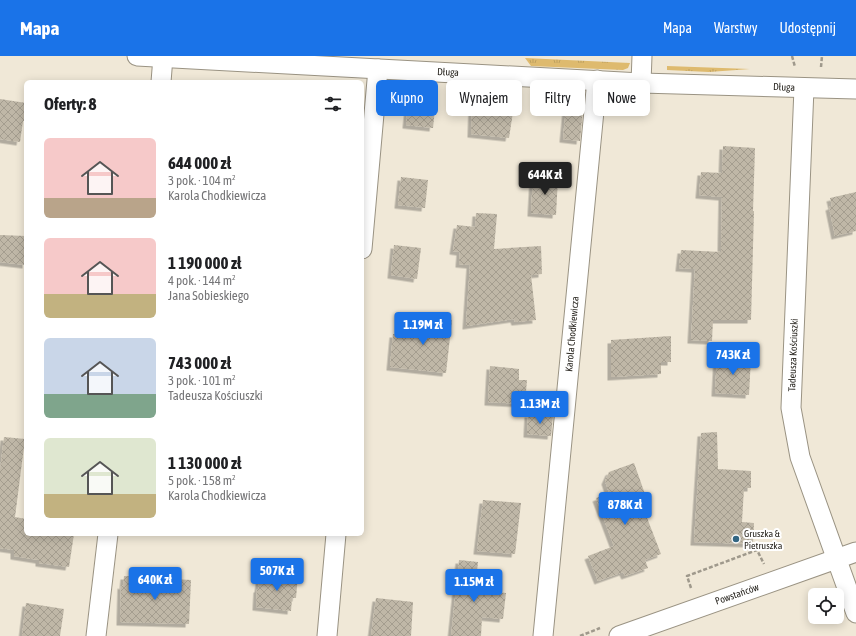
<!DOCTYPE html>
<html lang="pl">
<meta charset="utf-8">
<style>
body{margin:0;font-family:"Asap Condensed",sans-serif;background:#f2f2f2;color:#202124;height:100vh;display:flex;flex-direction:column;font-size:15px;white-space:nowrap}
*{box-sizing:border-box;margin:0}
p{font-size:13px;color:#757577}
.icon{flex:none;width:22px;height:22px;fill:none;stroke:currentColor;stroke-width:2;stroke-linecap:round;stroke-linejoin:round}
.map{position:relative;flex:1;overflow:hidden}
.panel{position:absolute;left:24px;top:24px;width:340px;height:456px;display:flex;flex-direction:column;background:#fff;border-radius:6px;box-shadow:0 2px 10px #0003}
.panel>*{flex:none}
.banner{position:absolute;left:376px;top:24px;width:380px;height:36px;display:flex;gap:8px}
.fabs{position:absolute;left:808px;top:532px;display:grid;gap:8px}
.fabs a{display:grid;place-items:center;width:36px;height:36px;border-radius:6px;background:#fff;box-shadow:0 2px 10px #0003;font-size:20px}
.price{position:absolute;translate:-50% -34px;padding:0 9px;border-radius:4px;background:#1a73e8;color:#fff;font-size:13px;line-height:26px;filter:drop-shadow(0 1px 2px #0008)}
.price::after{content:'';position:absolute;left:50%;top:24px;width:12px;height:9px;margin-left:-6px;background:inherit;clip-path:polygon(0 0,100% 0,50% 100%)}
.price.active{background:#222;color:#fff}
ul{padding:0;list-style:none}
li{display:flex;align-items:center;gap:12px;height:100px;padding:0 20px}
li span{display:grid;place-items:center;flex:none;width:112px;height:80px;border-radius:6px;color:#555}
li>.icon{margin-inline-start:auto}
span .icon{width:48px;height:48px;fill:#fffc;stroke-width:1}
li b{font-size:17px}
h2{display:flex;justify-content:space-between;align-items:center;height:48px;padding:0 20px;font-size:17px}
.chip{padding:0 14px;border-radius:6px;background:#fff;box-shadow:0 2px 10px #0003;font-size:14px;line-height:36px}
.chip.active{background:#1a73e8;color:#fff}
header{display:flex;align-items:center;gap:24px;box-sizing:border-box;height:56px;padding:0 20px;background:#1a73e8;color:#fff}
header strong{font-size:19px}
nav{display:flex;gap:22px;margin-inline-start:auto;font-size:14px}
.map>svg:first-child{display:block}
.grass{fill:url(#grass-tufts)}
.building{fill:url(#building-cross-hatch);filter:url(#shadow)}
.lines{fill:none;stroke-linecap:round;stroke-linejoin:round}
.minor-casing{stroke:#9a9383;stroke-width:21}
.path{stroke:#9f998c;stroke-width:2.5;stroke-dasharray:4 2;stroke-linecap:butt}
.minor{stroke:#fff;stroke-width:19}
.poi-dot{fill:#336683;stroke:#fff;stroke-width:1.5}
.labels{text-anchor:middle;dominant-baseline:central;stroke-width:4;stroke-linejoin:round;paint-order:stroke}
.street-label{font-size:10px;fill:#292620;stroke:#fff}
.poi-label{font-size:10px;fill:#292620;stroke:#fff;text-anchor:start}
</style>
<header>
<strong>Mapa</strong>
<nav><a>Mapa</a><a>Warstwy</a><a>Udostępnij</a></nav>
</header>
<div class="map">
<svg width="856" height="580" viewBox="0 0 856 580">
<defs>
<pattern id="grass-tufts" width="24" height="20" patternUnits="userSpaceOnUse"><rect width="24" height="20" fill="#deba6e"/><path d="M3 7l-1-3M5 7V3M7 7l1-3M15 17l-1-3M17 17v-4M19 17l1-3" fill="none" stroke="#bea05f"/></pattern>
<pattern id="building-cross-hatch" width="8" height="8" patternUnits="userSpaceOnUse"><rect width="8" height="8" fill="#bfb7a7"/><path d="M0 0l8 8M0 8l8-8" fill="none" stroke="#a49d8f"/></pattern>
<filter id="shadow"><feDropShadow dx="-3.5" dy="3.5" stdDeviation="0" flood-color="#0004"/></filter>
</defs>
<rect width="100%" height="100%" fill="#f0e8d7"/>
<!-- grass -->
<g class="grass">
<polygon points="525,2 630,7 628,12 623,14 531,10"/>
<polygon points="667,10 750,13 709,16 667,14"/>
</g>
<!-- building -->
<g class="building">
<polygon points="489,40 515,43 509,82 471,78 472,50 487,51"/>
<polygon points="409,41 436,43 433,72 406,69"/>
<polygon points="0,43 26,47 26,65 23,65 20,86 0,83"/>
<polygon points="566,52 583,53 580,85 563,83"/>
<polygon points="723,90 755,92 753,155 754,155 751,264 713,264 712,285 691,284 695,213 679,212 681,194 721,196 722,141 699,139 701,116 722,117"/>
<polygon points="401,121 428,124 425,152 398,149"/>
<polygon points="533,121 558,122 556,159 531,157"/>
<polygon points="856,136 856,175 835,180 829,151 832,150 830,142"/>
<polygon points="476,157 497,158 494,193 541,190 542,218 531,219 536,264 515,266 514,263 466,270 470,209 459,208 460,196 453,195 457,169 475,171"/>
<polygon points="0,179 26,180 26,209 0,206"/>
<polygon points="394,189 421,192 417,223 391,219"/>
<polygon points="413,260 452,264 446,317 390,311 393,278 411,279"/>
<polygon points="671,280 671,306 661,306 661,318 611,321 611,284"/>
<polygon points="717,300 751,302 749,339 715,337"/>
<polygon points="490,310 519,313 519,324 527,324 525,348 488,346"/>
<polygon points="528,358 553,360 551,380 527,378"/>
<polygon points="717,376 718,413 751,415 751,432 744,432 742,466 754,467 753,488 694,486 701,377"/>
<polygon points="4,381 25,383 15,461 26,463 26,478 74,478 69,511 39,507 39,504 14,500 14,494 0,492 0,414"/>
<polygon points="634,407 650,452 644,454 661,498 645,504 648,512 625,520 623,516 598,525 588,500 614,490 596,442 609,437 605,425 609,416"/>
<polygon points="483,444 521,447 515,498 477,495"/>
<polygon points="459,504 478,506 475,534 506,537 503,563 482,561 481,580 451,580"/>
<polygon points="260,519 298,519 296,542 292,542 291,555 256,551 257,533 258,533"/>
<polygon points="124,520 191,524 189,568 120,566 121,529 123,530"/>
<polygon points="376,542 413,546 411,580 371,580"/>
<polygon points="26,547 64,553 60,580 22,580"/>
</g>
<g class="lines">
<!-- minor casing -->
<g class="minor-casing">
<g id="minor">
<polyline points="137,0 641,27 856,33"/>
<polyline points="161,26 163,1"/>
<polyline points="641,27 642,0"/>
<polyline points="804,32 791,352 800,401 856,557"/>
<polyline points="362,193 378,13"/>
<polyline points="96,580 108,478"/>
<polyline points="327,580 336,478"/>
<polyline points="543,580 597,24"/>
<polyline points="619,580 856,496"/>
</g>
</g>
<!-- path -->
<g class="path">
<polyline points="792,0 795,11"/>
<polyline points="821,11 822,0"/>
<polyline points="691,532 687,520 757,494 764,508"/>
<polyline points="580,580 600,572"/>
</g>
<!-- minor -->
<use href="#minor" class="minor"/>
</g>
<!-- markers -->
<circle class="poi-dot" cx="736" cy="483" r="4"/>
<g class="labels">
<!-- street labels -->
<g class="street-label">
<text transform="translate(448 16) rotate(3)">Długa</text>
<text transform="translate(784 31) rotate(2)">Długa</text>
<text transform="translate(572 278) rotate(-85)">Karola Chodkiewicza</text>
<text transform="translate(793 299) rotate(-88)">Tadeusza Kościuszki</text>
<text transform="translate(737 538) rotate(-19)">Powstańców</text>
</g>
<!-- poi labels -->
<g class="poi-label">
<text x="744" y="477">Gruszka &amp;<tspan x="744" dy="12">Pietruszka</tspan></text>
</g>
</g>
</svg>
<div class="fabs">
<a><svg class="icon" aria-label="locate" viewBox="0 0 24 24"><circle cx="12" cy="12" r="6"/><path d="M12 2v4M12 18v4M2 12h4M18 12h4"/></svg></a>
</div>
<b class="price active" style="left:545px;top:140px">644K zł</b>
<b class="price" style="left:423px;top:290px">1.19M zł</b>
<b class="price" style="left:733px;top:320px">743K zł</b>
<b class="price" style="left:540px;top:369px">1.13M zł</b>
<b class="price" style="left:625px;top:470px">878K zł</b>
<b class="price" style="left:277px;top:536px">507K zł</b>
<b class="price" style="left:155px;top:545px">640K zł</b>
<b class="price" style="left:474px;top:547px">1.15M zł</b>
<div class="banner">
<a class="chip active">Kupno</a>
<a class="chip">Wynajem</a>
<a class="chip">Filtry</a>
<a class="chip">Nowe</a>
</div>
<section class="panel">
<h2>Oferty: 8<svg class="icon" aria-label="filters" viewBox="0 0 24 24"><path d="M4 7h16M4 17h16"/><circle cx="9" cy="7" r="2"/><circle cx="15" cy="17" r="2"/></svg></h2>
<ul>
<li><span style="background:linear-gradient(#f6c9c9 75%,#b9a48a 0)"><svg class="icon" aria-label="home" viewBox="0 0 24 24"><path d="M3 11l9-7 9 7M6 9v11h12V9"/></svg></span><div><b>644 000 zł</b><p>3 pok. · 104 m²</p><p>Karola Chodkiewicza</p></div></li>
<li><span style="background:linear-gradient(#f6c9c9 70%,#c2b280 0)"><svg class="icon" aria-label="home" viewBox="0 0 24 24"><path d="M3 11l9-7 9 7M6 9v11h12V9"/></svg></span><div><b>1 190 000 zł</b><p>4 pok. · 144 m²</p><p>Jana Sobieskiego</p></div></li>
<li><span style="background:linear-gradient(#c9d6e8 70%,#7fa58c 0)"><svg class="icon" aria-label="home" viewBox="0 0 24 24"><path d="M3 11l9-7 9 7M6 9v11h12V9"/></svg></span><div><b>743 000 zł</b><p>3 pok. · 101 m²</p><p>Tadeusza Kościuszki</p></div></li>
<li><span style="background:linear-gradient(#dfe7d0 70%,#c2b280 0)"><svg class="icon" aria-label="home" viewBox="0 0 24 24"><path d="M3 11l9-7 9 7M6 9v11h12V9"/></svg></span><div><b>1 130 000 zł</b><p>5 pok. · 158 m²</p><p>Karola Chodkiewicza</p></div></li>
</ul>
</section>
</div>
